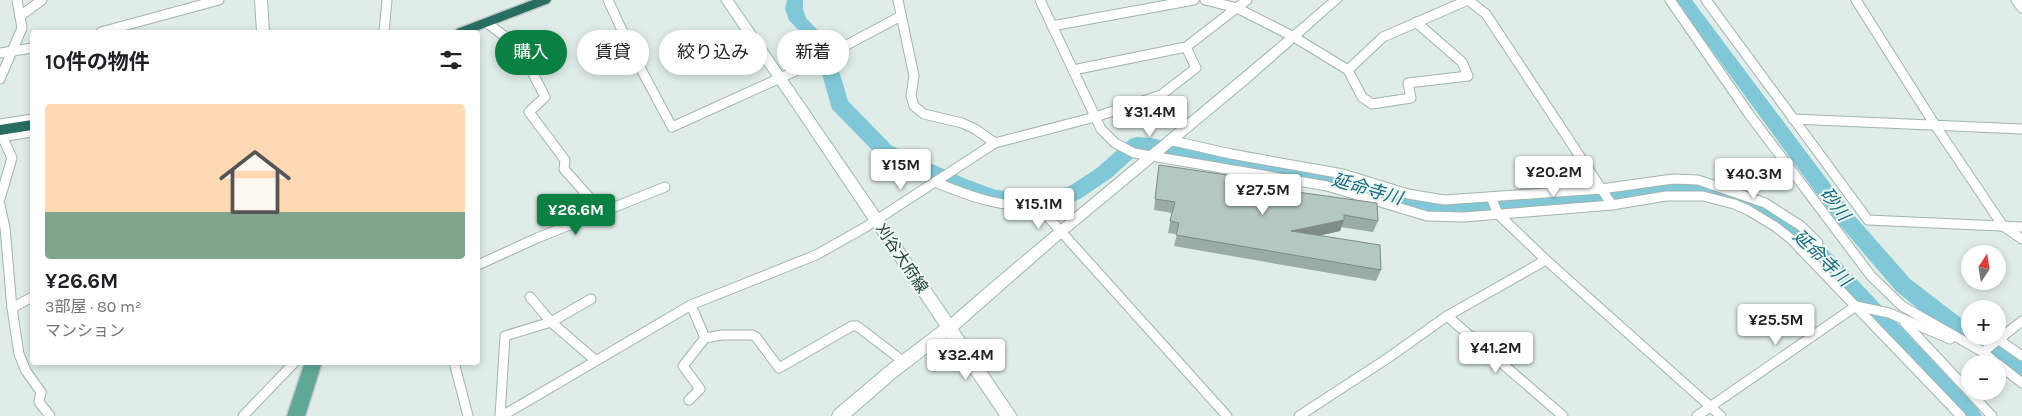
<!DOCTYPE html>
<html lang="ja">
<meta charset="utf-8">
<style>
body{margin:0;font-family:Karla,"Noto Sans JP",sans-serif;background:#f2f2f2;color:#202124;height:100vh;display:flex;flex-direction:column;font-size:19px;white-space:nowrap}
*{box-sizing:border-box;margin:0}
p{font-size:16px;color:#757577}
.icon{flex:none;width:28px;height:28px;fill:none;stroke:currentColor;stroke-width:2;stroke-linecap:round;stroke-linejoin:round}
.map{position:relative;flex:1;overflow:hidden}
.side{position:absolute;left:30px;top:30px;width:450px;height:335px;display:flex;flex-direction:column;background:#fff;border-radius:5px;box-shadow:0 2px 8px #0003}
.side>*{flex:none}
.top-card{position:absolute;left:495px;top:30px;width:475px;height:45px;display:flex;gap:10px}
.needle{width:32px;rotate:12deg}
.controls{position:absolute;left:1961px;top:245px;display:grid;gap:10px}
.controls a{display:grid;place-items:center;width:45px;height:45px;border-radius:50%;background:#fff;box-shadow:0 2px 8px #0003;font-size:25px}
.price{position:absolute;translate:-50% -42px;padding:0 11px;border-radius:5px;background:#fff;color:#222;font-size:16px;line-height:32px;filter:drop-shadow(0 1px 2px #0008)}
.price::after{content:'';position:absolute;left:50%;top:30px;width:15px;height:11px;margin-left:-8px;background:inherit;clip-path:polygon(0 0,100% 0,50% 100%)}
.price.selected{background:#0b8043;color:#fff}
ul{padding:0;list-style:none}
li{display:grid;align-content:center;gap:10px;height:265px;padding:0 15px}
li+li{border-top:1px solid #e0e0e0}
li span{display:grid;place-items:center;height:155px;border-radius:5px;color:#555}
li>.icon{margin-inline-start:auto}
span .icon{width:90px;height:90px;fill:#fffc;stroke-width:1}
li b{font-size:21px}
h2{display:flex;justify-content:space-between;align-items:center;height:60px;padding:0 15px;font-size:21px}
.pill{padding:0 18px;border-radius:22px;background:#fff;box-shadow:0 2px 8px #0003;font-size:18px;line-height:45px}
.pill.selected{background:#0b8043;color:#fff}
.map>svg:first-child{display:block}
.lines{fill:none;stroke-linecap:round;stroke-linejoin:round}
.river{fill:#80c8d8;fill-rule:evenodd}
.street-casing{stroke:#a1b4af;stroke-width:11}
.secondary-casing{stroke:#9cb9b0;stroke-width:2}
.primary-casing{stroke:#c0c9c7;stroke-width:3}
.highway-casing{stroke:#c0c9c7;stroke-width:3}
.street{stroke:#fff;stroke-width:9}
.secondary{fill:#fff;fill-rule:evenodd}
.primary{fill:#5fa796;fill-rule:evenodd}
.highway{fill:#276d61;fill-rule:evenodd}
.wall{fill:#9baba5}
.shaded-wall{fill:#7e8b86}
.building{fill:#b4c7c0;stroke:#7e8b86}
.labels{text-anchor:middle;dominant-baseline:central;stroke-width:4;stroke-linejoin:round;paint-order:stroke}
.street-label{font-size:16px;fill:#1e3e37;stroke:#f0f8f4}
.water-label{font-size:18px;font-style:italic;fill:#126a80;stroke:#f0f8f4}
</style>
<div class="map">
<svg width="2022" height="416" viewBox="0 0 2022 416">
<rect width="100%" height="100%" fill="#dfece7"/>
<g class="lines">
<!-- river -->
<g class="river">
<polygon points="787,0 803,0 803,9 806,18 828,41 832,60 840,74 848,101 892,146 966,179 996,190 1016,192 1040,192 1068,187 1097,168 1130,139 1137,137 1151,138 1233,156 1319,169 1395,191 1445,200 1580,192 1690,180 1739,191 1761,199 1789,213 1847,269 1978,409 1982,416 1955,416 1833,281 1775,225 1747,209 1730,203 1690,194 1580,208 1445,216 1395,207 1319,183 1233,170 1141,151 1111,178 1080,199 1073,202 1040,208 1016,208 994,205 952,189 878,156 832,109 822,74 814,60 811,43 789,20 785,9"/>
<polygon points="1675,0 1692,0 1852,213 1910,279 1970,325 1970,336 1985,336 2022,362 2022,384 2014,381 1998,369 1998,364 1990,364 1957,340 1896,291 1838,223"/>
</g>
<!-- street casing -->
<g class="street-casing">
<g id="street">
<polyline points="608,0 634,56 672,127 811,64 901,16"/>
<polyline points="898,0 914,76 911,96 914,106 924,114 962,123 975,129 995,143"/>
<polyline points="1040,0 1101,129 1115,143 1134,153 1327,186 1427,216 1464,217 1612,205 1666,196 1703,196 1734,204 1748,210 1776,227 1791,239 1961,416"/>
<polyline points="1205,0 1237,8 1294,37 1348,70 1362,97 1372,104 1411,98 1408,83 1468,76 1462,62 1416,22"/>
<polyline points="1468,0 1486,14 1612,205"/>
<polyline points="1670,0 1749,114 1871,276 1902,306 1983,352 1997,364"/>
<polyline points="1706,0 1868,220 2022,227"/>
<polyline points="1856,0 1935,125 2003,226 2022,239"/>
<polyline points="2016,0 2022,8"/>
<polyline points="20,16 42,0"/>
<polyline points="487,23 520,48 545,97 529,112 565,160 564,169 595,204 609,210"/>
<polyline points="1052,26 1194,0"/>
<polyline points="101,32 219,0"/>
<polyline points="384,32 387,0"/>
<polyline points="0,53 32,48"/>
<polyline points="1073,70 1186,47 1247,0"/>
<polyline points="1348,70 1383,37 1468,0"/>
<polyline points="0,79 22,28 17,0"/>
<polyline points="1793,119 2022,129"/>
<polyline points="0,124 32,119"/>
<polyline points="0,132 12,158 0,199"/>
<polyline points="0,137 32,132"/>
<polyline points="1169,140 1231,154 1343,174 1408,194 1444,200 1601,189 1673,179 1698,180 1765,203 1801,226 1818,243 1800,249"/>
<path d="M935 182C969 196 1001 208 1038 206L1227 416"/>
<polyline points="1491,197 1498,214 1546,260 1721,416"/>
<polyline points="0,205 5,228 12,308 19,354 26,371 41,392 39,402 50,416"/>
<polyline points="478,265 537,238 665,187"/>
<polyline points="530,297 551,322 595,360"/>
<polyline points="12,308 32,297"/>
<polyline points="1447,316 1563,416"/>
<polyline points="1905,323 1992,416"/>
<polyline points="705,338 722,335 752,335 756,337 779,368 852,326 857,326 904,362"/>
<polyline points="1998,339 2022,356"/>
<polyline points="1983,352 2022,321"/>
<polyline points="454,362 468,416"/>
<polyline points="1998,364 2022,383"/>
<polyline points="689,400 700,389 683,366 705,338 691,305"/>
<polyline points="243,416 295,362"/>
<polyline points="500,416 505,336 551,322 591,299"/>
<polyline points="502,416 691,305 816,255 864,228 995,143 1095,117 1161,95 1196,68 1186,47"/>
<polyline points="1299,416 1388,358 1447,316 1546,260"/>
<polyline points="1697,416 1856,306 1889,313 1950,339"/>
</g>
</g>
<!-- secondary casing -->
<g class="secondary-casing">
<g id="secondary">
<polygon points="255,0 267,0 269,32 257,32"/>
<path d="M721 0H733L951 318C1075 210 1204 108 1329 0H1342L1248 83 1065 235 958 329 1017 416H1000L947 338 896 377 851 416H832L834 411 886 367 940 326Z"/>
</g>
</g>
<!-- primary casing -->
<g class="primary-casing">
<polygon id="primary" points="305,362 322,362 305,416 287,416"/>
</g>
<!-- highway casing -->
<g class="highway-casing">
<g id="highway">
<polygon points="533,0 551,0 549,3 473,32 455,32 457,29"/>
<polygon points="32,120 32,130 0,135 0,125"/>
</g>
</g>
<!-- street -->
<use href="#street" class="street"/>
<!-- secondary -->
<use href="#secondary" class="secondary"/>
<!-- primary -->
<use href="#primary" class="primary"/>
<!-- highway -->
<use href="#highway" class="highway"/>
</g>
<!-- wall -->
<polygon class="wall" points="1159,165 1260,187 1378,221 1373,232 1341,227 1340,231 1319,236 1381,270 1376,281 1174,246 1177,234 1168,233 1172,213 1154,210"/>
<!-- shaded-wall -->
<polygon class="shaded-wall" points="1344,220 1340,231 1288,242 1291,231"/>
<!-- building -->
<polygon class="building" points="1159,165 1261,180 1260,187 1377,203 1378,221 1344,215 1344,220 1291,231 1380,245 1381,270 1176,235 1179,223 1170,221 1175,202 1155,199"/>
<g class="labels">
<!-- street labels -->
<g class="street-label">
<text transform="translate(902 258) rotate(56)">刈谷大府線</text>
</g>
<!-- water labels -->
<g class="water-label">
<text transform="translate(1367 189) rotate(16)">延命寺川</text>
<text transform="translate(1835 204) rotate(53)">砂川</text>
<text transform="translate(1822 258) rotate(44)">延命寺川</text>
</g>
</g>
</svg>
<div class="controls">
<a><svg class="needle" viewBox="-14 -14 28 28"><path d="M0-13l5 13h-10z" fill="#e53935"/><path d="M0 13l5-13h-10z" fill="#757577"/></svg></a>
<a>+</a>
<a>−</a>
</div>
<b class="price" style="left:1150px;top:138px">¥31.4M</b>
<b class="price" style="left:901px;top:191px">¥15M</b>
<b class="price" style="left:1554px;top:198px">¥20.2M</b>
<b class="price" style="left:1754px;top:200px">¥40.3M</b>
<b class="price" style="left:1263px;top:216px">¥27.5M</b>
<b class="price" style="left:1039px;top:230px">¥15.1M</b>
<b class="price selected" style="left:576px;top:236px">¥26.6M</b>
<b class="price" style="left:1776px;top:346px">¥25.5M</b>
<b class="price" style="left:1496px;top:374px">¥41.2M</b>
<b class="price" style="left:966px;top:381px">¥32.4M</b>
<div class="top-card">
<a class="pill selected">購入</a>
<a class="pill">賃貸</a>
<a class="pill">絞り込み</a>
<a class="pill">新着</a>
</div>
<section class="side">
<h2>10件の物件<svg class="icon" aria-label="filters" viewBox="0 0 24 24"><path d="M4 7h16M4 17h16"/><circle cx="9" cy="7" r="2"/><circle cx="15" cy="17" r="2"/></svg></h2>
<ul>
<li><span style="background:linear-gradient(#ffd9b3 70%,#7fa58c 0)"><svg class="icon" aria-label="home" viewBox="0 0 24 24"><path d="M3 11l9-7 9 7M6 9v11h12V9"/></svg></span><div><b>¥26.6M</b><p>3部屋 · 80 m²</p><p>マンション</p></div></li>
</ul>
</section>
</div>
